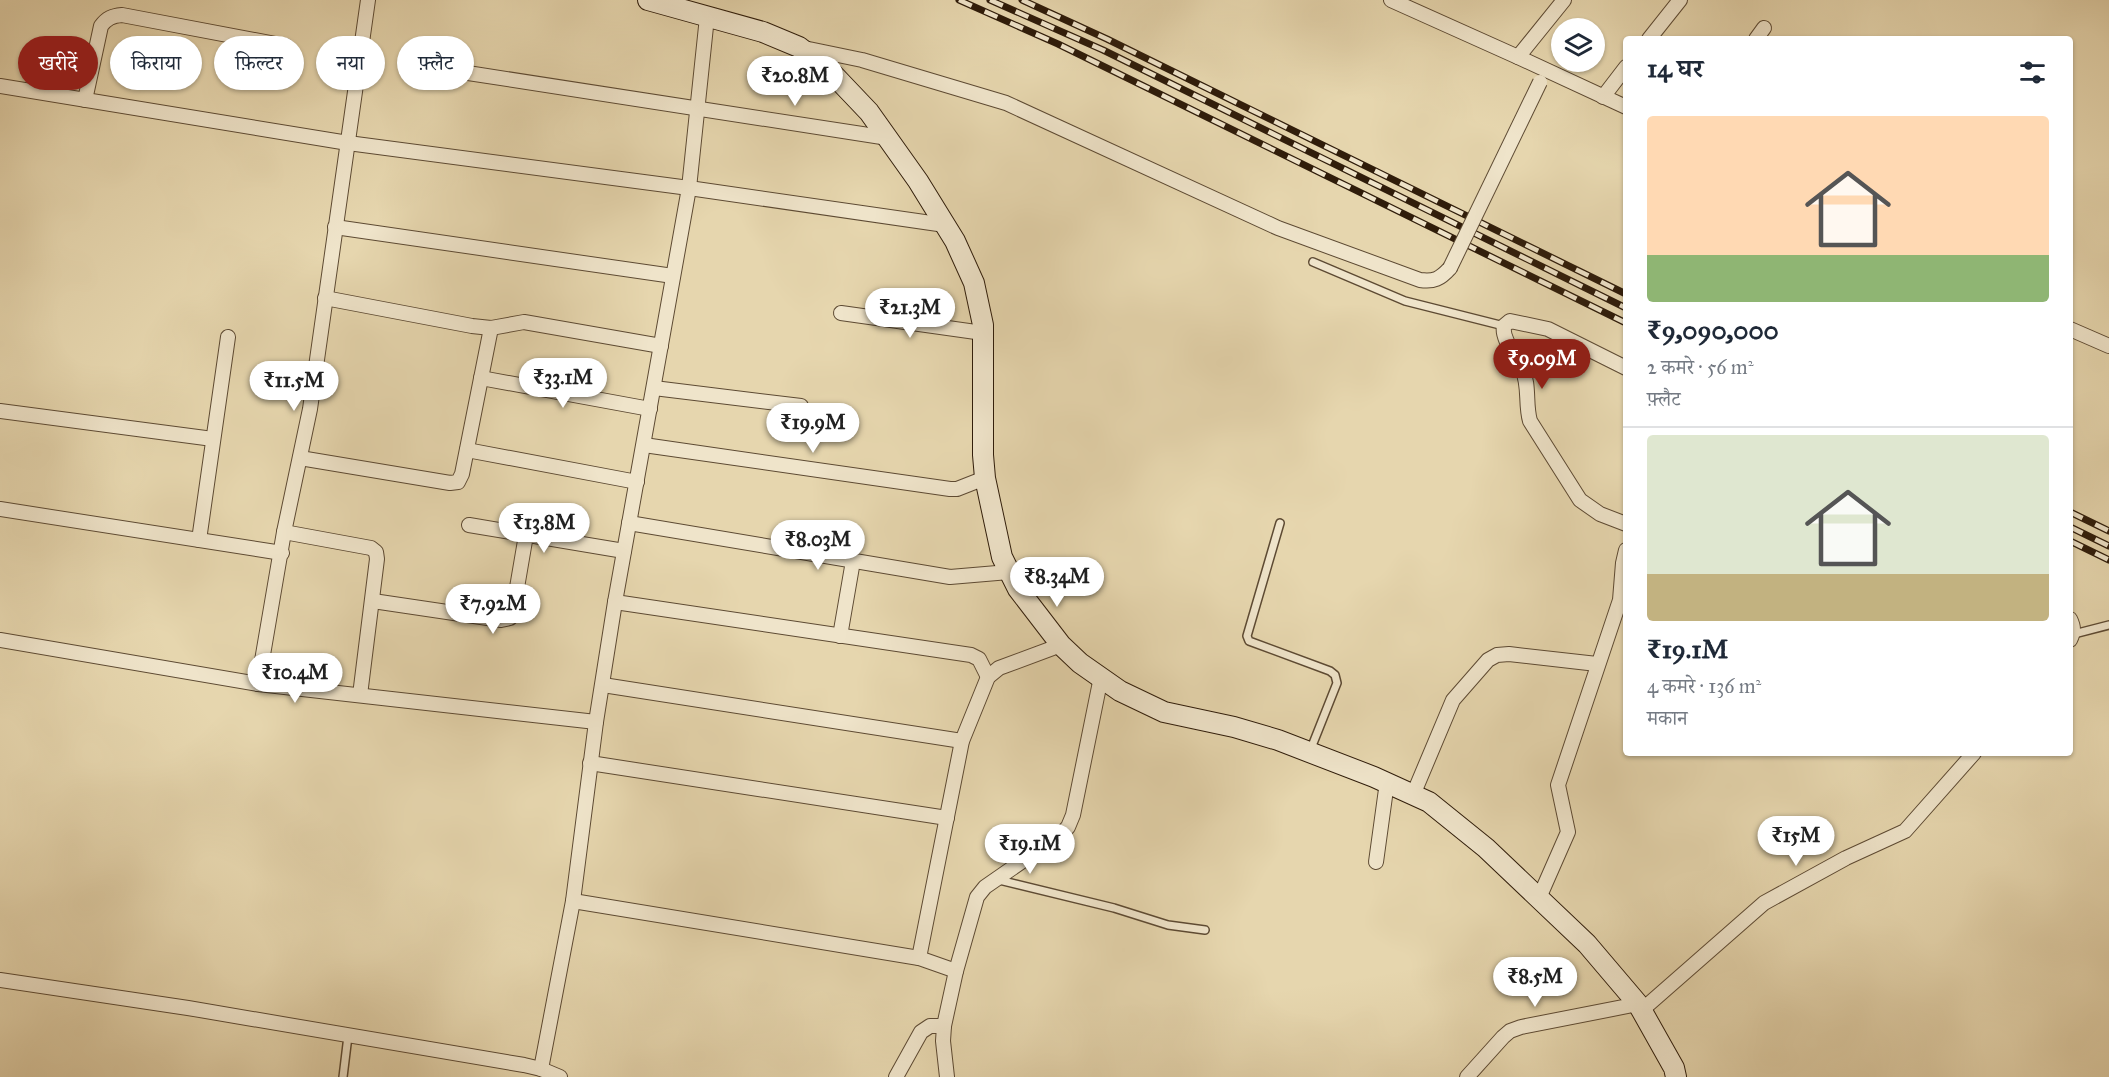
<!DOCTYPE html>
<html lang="hi">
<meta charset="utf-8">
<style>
body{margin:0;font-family:"IM FELL Great Primer","Noto Serif Devanagari",serif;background:#f6f6f7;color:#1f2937;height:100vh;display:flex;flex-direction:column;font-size:22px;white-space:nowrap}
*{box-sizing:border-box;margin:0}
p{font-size:20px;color:#747a83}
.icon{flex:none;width:33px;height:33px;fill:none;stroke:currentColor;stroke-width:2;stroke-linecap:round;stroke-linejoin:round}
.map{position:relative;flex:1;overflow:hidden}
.panel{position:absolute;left:1623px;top:36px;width:450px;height:720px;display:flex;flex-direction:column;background:#fff;border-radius:6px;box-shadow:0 2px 4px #0004}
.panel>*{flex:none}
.banner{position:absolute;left:18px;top:36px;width:570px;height:54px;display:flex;gap:12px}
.fabs{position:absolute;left:1551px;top:18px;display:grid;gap:12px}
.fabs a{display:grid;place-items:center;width:54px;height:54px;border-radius:50%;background:#fff;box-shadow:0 2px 4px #0004;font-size:30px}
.price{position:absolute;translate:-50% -51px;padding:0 14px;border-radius:21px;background:#fff;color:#222;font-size:20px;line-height:39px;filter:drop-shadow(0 2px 3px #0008)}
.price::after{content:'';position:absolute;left:50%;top:36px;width:18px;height:14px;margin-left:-9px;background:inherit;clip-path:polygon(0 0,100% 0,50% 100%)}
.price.selected{background:#8f2418;color:#fff}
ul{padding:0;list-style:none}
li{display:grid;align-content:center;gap:12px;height:318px;padding:0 24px}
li+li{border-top:2px solid #e0e1e3}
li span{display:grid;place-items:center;height:186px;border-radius:6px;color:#555}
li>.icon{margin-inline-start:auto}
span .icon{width:108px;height:108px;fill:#fffc;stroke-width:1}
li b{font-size:26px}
h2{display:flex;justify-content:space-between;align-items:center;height:72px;padding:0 24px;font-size:26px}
.tag{padding:0 21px;border-radius:27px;background:#fff;box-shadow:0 2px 4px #0004;font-size:21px;line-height:54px}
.tag.selected{background:#8f2418;color:#fff}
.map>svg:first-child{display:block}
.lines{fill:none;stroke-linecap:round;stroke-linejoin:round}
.service-casing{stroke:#5d4a33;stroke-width:10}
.minor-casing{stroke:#5d4a33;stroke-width:16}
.secondary-casing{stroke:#2f1c0a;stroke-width:22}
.service{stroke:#efe4ca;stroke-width:7}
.minor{stroke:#efe4ca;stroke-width:14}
.secondary{stroke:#efe4ca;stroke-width:20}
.rail-casing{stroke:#2f1c0a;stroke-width:7}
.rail{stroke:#efe4ca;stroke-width:4.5;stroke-dasharray:14;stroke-linecap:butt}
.minor-bridge-casing{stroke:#5d4a33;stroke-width:16;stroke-linecap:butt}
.minor-bridge{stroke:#efe4ca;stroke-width:14}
</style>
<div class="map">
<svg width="2109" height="1077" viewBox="0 0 2109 1077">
<rect width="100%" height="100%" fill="#e6d6ae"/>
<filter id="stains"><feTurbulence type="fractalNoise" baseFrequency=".00333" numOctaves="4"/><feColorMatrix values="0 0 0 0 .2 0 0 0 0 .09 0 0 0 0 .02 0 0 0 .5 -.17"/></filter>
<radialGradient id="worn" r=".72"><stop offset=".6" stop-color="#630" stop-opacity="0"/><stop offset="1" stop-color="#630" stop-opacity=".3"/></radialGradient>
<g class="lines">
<!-- service casing -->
<g class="service-casing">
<g id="service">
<polyline points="1313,262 1405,301 1504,326"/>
<polyline points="1280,523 1247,636 1249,641 1330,671 1335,675 1337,683 1310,751"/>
<polyline points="2074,634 2109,625"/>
<polyline points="999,880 1114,908 1168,925 1205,930"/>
<polyline points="343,1077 348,1036"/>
</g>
</g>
<!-- minor casing -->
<g class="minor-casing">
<g id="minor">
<polyline points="1391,0 1518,57 1626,107"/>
<polyline points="1649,39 1680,0"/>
<polyline points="1756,39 1764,28"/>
<path d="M804 48 862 60 1006 103 1278 228 1420 280C1434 282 1440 279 1450 268"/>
<polyline points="1518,57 1564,0"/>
<polyline points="442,69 888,138"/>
<polyline points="0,86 348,143 689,188 945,225"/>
<polyline points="1603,97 1626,67"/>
<path d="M85 100 101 26C107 18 112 16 122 15L286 46"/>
<polyline points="335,227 673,276"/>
<polyline points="325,298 472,326 491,328 524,322 661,346"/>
<polyline points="841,313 983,333"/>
<polyline points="2070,329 2109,346"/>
<path d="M1626 368 1548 329 1510 321 1504 326C1501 339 1517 357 1522 369 1530 385 1525 404 1530 421L1580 500 1600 514 1626 524"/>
<polyline points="481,378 650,409"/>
<polyline points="654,388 801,406"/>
<polyline points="0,411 213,439"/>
<polyline points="644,445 950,489 957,489 985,478"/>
<polyline points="467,450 637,482"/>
<polyline points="300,458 450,483 458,482 462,474 491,328"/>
<polyline points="0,509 282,553"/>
<polyline points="629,523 950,577 1009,572"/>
<polyline points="469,525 624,551"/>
<polyline points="284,532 371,548 376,552 377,559 360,695"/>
<polyline points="199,540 228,337"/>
<polyline points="373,601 501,620 510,618 513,611 526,535"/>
<polyline points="615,602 971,655 979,659 988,677"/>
<path d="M2070 619C2074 627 2074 632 2070 640"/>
<polyline points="840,636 853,561"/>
<polyline points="0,640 258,684 596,722"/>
<polyline points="258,684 284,532 310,409 368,0"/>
<polyline points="603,685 962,741"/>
<polyline points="590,763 947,818"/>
<polyline points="1413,795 1453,700 1488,660 1497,655 1509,654 1597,664"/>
<polyline points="1376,862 1387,782"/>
<polyline points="1539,898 1568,832 1558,785 1620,600 1623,563 1626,550"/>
<polyline points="573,901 919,958 956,971"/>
<polyline points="919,958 962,741 988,677 999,668 1061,645"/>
<polyline points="0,980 188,1008 524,1065 541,1069 560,1077"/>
<polyline points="1642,1010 1764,903 1846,858 1905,831 1974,753"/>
<polyline points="541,1069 573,901 596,722 615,602 689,188 707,17"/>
<polyline points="896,1077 921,1032 930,1026 944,1026"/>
<polyline points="947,1077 943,1041 944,1026 956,971 977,897 985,887 1060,835 1068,827 1073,815 1101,677"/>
<polyline points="1467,1077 1503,1037 1510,1031 1521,1027 1638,1004"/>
</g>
</g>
<!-- secondary casing -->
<g class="secondary-casing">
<polyline id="secondary" points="648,0 763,32 799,47 830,71 869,112 918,181 955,241 974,283 983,325 983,455 985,478 1002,557 1018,589 1061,645 1080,663 1120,691 1164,712 1234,727 1278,740 1374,777 1429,802 1486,848 1587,944 1638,1004 1674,1068 1676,1077"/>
</g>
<!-- service -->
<use href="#service" class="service"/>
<!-- minor -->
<use href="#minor" class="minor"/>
<!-- secondary -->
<use href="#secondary" class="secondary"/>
<!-- rail casing -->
<g class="rail-casing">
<g id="rail">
<polyline points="959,0 1058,44 1626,323"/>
<polyline points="990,0 1103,50 1626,308"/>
<polyline points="1022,0 1107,39 1626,294"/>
<polyline points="2070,512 2109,531"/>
<polyline points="2070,527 2109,546"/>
<polyline points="2070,541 2109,560"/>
</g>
</g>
<!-- rail -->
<use href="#rail" class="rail"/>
<!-- minor-bridge casing -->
<g class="minor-bridge-casing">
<polyline id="minor-bridge" points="1450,268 1540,82"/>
</g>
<!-- minor-bridge -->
<use href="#minor-bridge" class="minor-bridge"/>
</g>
<rect width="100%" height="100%" filter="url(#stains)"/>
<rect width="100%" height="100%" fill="url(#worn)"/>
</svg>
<div class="fabs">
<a><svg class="icon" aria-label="layers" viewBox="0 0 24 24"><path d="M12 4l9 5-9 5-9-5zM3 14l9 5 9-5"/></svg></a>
</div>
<b class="price" style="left:795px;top:107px">₹20.8M</b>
<b class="price" style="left:910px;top:339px">₹21.3M</b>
<b class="price selected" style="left:1542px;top:390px">₹9.09M</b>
<b class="price" style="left:563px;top:409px">₹33.1M</b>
<b class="price" style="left:294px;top:412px">₹11.5M</b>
<b class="price" style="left:813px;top:454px">₹19.9M</b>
<b class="price" style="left:544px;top:554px">₹13.8M</b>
<b class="price" style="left:818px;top:571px">₹8.03M</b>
<b class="price" style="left:1057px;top:608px">₹8.34M</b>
<b class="price" style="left:493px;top:635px">₹7.92M</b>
<b class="price" style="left:295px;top:704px">₹10.4M</b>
<b class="price" style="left:1796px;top:867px">₹15M</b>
<b class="price" style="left:1030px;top:875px">₹19.1M</b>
<b class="price" style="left:1535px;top:1008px">₹8.5M</b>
<div class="banner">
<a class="tag selected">खरीदें</a>
<a class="tag">किराया</a>
<a class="tag">फ़िल्टर</a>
<a class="tag">नया</a>
<a class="tag">फ़्लैट</a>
</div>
<section class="panel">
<h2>14 घर<svg class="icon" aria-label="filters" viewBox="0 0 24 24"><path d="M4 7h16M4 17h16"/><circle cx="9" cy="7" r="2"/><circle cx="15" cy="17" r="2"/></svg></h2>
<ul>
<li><span style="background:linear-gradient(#ffd9b3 75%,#8fb573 0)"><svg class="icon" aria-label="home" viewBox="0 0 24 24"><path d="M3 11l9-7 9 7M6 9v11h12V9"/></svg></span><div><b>₹9,090,000</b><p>2 कमरे · 56 m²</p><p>फ़्लैट</p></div></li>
<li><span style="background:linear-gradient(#dfe7d0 75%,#c2b280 0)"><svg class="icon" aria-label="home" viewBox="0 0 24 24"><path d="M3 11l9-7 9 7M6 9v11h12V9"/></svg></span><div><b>₹19.1M</b><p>4 कमरे · 136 m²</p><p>मकान</p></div></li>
</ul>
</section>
</div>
